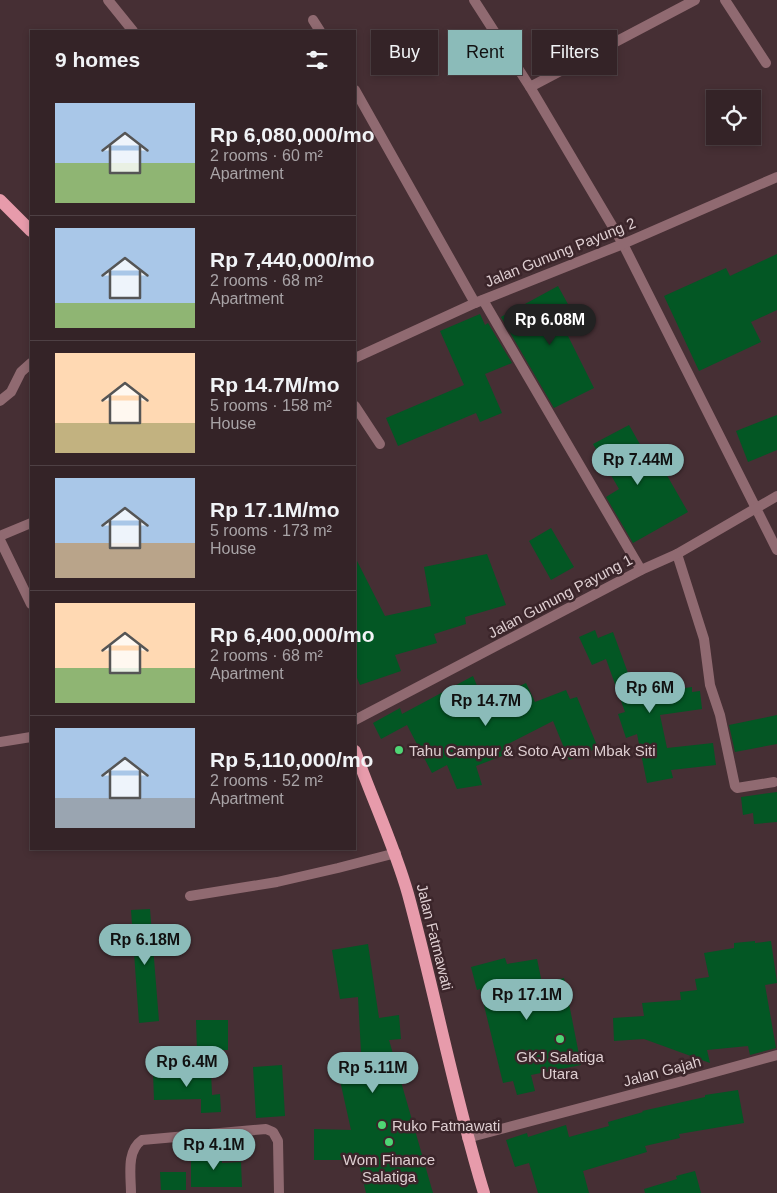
<!DOCTYPE html>
<meta charset="utf-8">
<style>
body{margin:0;font-family:Helvetica,sans-serif;background:#3c2b2f;color:#f1f3f6;height:100vh;display:flex;flex-direction:column;font-size:19px;white-space:nowrap}
*{box-sizing:border-box;margin:0}
p{font-size:16px;color:#a9a4a7}
.icon{flex:none;width:28px;height:28px;fill:none;stroke:currentColor;stroke-width:2;stroke-linecap:round;stroke-linejoin:round}
.map{position:relative;flex:1;overflow:hidden}
.drawer{position:absolute;left:30px;top:30px;width:326px;height:820px;display:flex;flex-direction:column;background:#342327;border-radius:0px;box-shadow:0 2px 8px #0003,0 0 0 1px #4e4044}
.drawer>*{flex:none}
.hud{position:absolute;left:371px;top:30px;width:330px;height:45px;display:flex;gap:10px}
.controls{position:absolute;left:706px;top:90px;display:grid;gap:10px}
.controls a{display:grid;place-items:center;width:55px;height:55px;border-radius:0px;background:#342327;box-shadow:0 2px 8px #0003,0 0 0 1px #4e4044;font-size:25px}
.price{position:absolute;translate:-50% -42px;padding:0 11px;border-radius:18px;background:#8bbbb9;color:#111;font-size:16px;line-height:32px;filter:drop-shadow(0 1px 2px #0008)}
.price::after{content:'';position:absolute;left:50%;top:30px;width:15px;height:11px;margin-left:-8px;background:inherit;clip-path:polygon(0 0,100% 0,50% 100%)}
.price.active{background:#222;color:#fff}
ul{padding:0;list-style:none}
li{display:flex;align-items:center;gap:15px;height:125px;padding:0 25px}
li+li{border-top:1px solid #4e4044}
li span{display:grid;place-items:center;flex:none;width:140px;height:100px;border-radius:0px;color:#555}
li>.icon{margin-inline-start:auto}
span .icon{width:60px;height:60px;fill:#fffc;stroke-width:1}
li b{font-size:21px}
h2{display:flex;justify-content:space-between;align-items:center;height:60px;padding:0 25px;font-size:21px}
.pill{padding:0 18px;border-radius:0px;background:#342327;box-shadow:0 2px 8px #0003,0 0 0 1px #4e4044;font-size:18px;line-height:45px}
.pill.active{background:#8bbbb9;color:#111}
.map>svg:first-child{display:block}
.building{fill:#035724}
.lines{fill:none;stroke-linecap:round;stroke-linejoin:round}
.service{stroke:#906a71;stroke-width:10}
.minor{stroke:#906a71;stroke-width:10}
.primary{stroke:#e79bab;stroke-width:12}
.poi-dot{fill:#4fd675;stroke:#3b252a;stroke-width:2}
.labels{text-anchor:middle;dominant-baseline:central;stroke-width:5;stroke-linejoin:round;paint-order:stroke}
.street-label{font-size:15px;fill:#deced1;stroke:#3b252a}
.poi-label{font-size:15px;fill:#deced1;stroke:#3b252a;text-anchor:start}
</style>
<div class="map">
<svg width="777" height="1193" viewBox="0 0 777 1193">
<rect width="100%" height="100%" fill="#462f34"/>
<!-- building -->
<g class="building">
<polygon points="777,254 777,310 751,322 761,342 699,371 664,296 726,268 730,276"/>
<polygon points="558,286 581,328 568,336 594,388 554,408 501,317"/>
<polygon points="480,314 485,325 488,323 512,363 485,374 502,413 480,422 476,413 398,446 386,418 464,385 440,331"/>
<polygon points="777,415 777,450 748,462 736,431"/>
<polygon points="629,425 654,469 661,465 688,512 633,543 606,497 619,489 593,444"/>
<polygon points="551,528 574,567 551,580 529,541"/>
<polygon points="487,554 506,605 465,617 466,624 434,634 437,643 395,655 401,671 360,685 355,673 355,557 385,616 431,606 424,567"/>
<polygon points="595,630 599,641 598,638 613,632 636,695 692,687 692,692 700,691 702,709 660,715 667,748 713,743 716,765 671,770 673,778 647,783 637,734 626,738 618,714 625,712 606,659 592,665 579,637"/>
<polygon points="473,676 484,703 526,683 535,702 566,690 570,699 577,697 598,748 569,760 553,721 504,746 507,754 476,766 482,785 457,789 447,765 432,773 407,725 381,739 373,723 400,708 402,714"/>
<polygon points="777,715 777,744 735,752 729,725"/>
<polygon points="777,792 777,822 754,824 753,813 743,815 741,797"/>
<polygon points="150,909 159,1021 139,1023 131,910"/>
<polygon points="755,941 755,943 771,941 777,983 765,985 776,1048 750,1055 748,1046 707,1050 710,1063 644,1039 614,1041 613,1018 644,1016 642,1003 681,1000 680,992 697,990 695,979 709,977 704,953 734,948 734,943"/>
<polygon points="368,944 379,1018 399,1015 401,1039 389,1040 433,1193 366,1193 358,1160 314,1160 314,1129 351,1130 335,1058 361,1052 358,997 340,999 332,950"/>
<polygon points="505,958 507,964 537,959 542,983 564,978 581,1065 531,1075 535,1091 517,1095 513,1081 503,1083 480,989 477,990 471,967"/>
<polygon points="196,1020 228,1020 228,1050 197,1051"/>
<polygon points="282,1065 285,1116 256,1118 253,1067"/>
<polygon points="211,1071 212,1095 220,1094 221,1112 201,1113 201,1099 154,1100 153,1072"/>
<polygon points="738,1090 744,1123 679,1134 680,1138 645,1146 647,1152 583,1171 589,1193 538,1193 529,1163 515,1167 506,1140 527,1133 528,1137 566,1125 569,1137 609,1126 608,1122 643,1112 642,1111 705,1097 705,1095"/>
<polygon points="197,1149 216,1149 216,1157 222,1157 222,1163 241,1162 242,1187 191,1187 191,1157 197,1157"/>
<polygon points="695,1171 701,1193 645,1193 644,1189 677,1179 676,1176"/>
<polygon points="160,1172 186,1172 186,1190 161,1190"/>
</g>
<g class="lines">
<!-- service -->
<g class="service">
<polyline points="725,0 766,63"/>
<polyline points="0,536 31,523"/>
</g>
<!-- minor -->
<g class="minor">
<polyline points="108,0 133,31"/>
<polyline points="474,0 530,87 623,244 777,550"/>
<polyline points="313,20 320,31"/>
<polyline points="530,87 695,0"/>
<polyline points="355,90 475,303"/>
<polyline points="483,300 641,570"/>
<polyline points="355,358 475,303 623,244 777,177"/>
<polyline points="0,401 11,392 21,372 31,363"/>
<polyline points="355,406 380,444"/>
<polyline points="0,540 31,604"/>
<polyline points="677,554 704,639 710,685 720,715 735,786 737,788 774,782"/>
<polyline points="355,720 641,570 677,554 777,496"/>
<polyline points="0,742 31,737"/>
<polyline points="190,896 277,882 338,868 396,853"/>
<polyline points="467,1138 675,1083 777,1055"/>
<path d="M131 1193C131 1176 126 1151 142 1140L266 1129 273 1132 278 1141 279 1193"/>
</g>
<!-- primary -->
<g class="primary">
<polyline points="0,200 31,231"/>
<path d="M355 751C372 799 394 845 408 894 435 993 454 1095 484 1193"/>
</g>
</g>
<!-- markers -->
<g class="poi-dot">
<circle cx="399" cy="750" r="5"/>
<circle cx="560" cy="1039" r="5"/>
<circle cx="382" cy="1125" r="5"/>
<circle cx="389" cy="1142" r="5"/>
</g>
<g class="labels">
<!-- street labels -->
<g class="street-label">
<text transform="translate(560 252) rotate(-22)">Jalan Gunung Payung 2</text>
<text transform="translate(560 596) rotate(-28)">Jalan Gunung Payung 1</text>
<text transform="translate(435 937) rotate(76)">Jalan Fatmawati</text>
<text transform="translate(662 1071) rotate(-15)">Jalan Gajah</text>
</g>
<!-- poi labels -->
<g class="poi-label">
<text x="409" y="750">Tahu Campur &amp; Soto Ayam Mbak Siti</text>
<text x="560" y="1056" text-anchor="middle">GKJ Salatiga<tspan x="560" dy="17">Utara</tspan></text>
<text x="392" y="1125">Ruko Fatmawati</text>
<text x="389" y="1159" text-anchor="middle">Wom Finance<tspan x="389" dy="17">Salatiga</tspan></text>
</g>
</g>
</svg>
<div class="controls">
<a><svg class="icon" aria-label="locate" viewBox="0 0 24 24"><circle cx="12" cy="12" r="6"/><path d="M12 2v4M12 18v4M2 12h4M18 12h4"/></svg></a>
</div>
<b class="price active" style="left:550px;top:346px">Rp 6.08M</b>
<b class="price" style="left:638px;top:486px">Rp 7.44M</b>
<b class="price" style="left:650px;top:714px">Rp 6M</b>
<b class="price" style="left:486px;top:727px">Rp 14.7M</b>
<b class="price" style="left:145px;top:966px">Rp 6.18M</b>
<b class="price" style="left:527px;top:1021px">Rp 17.1M</b>
<b class="price" style="left:187px;top:1088px">Rp 6.4M</b>
<b class="price" style="left:373px;top:1094px">Rp 5.11M</b>
<b class="price" style="left:214px;top:1171px">Rp 4.1M</b>
<div class="hud">
<a class="pill">Buy</a>
<a class="pill active">Rent</a>
<a class="pill">Filters</a>
</div>
<section class="drawer">
<h2>9 homes<svg class="icon" aria-label="filters" viewBox="0 0 24 24"><path d="M4 7h16M4 17h16"/><circle cx="9" cy="7" r="2"/><circle cx="15" cy="17" r="2"/></svg></h2>
<ul>
<li><span style="background:linear-gradient(#a9c7e8 60%,#8fb573 0)"><svg class="icon" aria-label="home" viewBox="0 0 24 24"><path d="M3 11l9-7 9 7M6 9v11h12V9"/></svg></span><div><b>Rp 6,080,000/mo</b><p>2 rooms · 60 m²</p><p>Apartment</p></div></li>
<li><span style="background:linear-gradient(#a9c7e8 75%,#8fb573 0)"><svg class="icon" aria-label="home" viewBox="0 0 24 24"><path d="M3 11l9-7 9 7M6 9v11h12V9"/></svg></span><div><b>Rp 7,440,000/mo</b><p>2 rooms · 68 m²</p><p>Apartment</p></div></li>
<li><span style="background:linear-gradient(#ffd9b3 70%,#c2b280 0)"><svg class="icon" aria-label="home" viewBox="0 0 24 24"><path d="M3 11l9-7 9 7M6 9v11h12V9"/></svg></span><div><b>Rp 14.7M/mo</b><p>5 rooms · 158 m²</p><p>House</p></div></li>
<li><span style="background:linear-gradient(#a9c7e8 65%,#b9a48a 0)"><svg class="icon" aria-label="home" viewBox="0 0 24 24"><path d="M3 11l9-7 9 7M6 9v11h12V9"/></svg></span><div><b>Rp 17.1M/mo</b><p>5 rooms · 173 m²</p><p>House</p></div></li>
<li><span style="background:linear-gradient(#ffd9b3 65%,#8fb573 0)"><svg class="icon" aria-label="home" viewBox="0 0 24 24"><path d="M3 11l9-7 9 7M6 9v11h12V9"/></svg></span><div><b>Rp 6,400,000/mo</b><p>2 rooms · 68 m²</p><p>Apartment</p></div></li>
<li><span style="background:linear-gradient(#a9c7e8 70%,#9aa5b1 0)"><svg class="icon" aria-label="home" viewBox="0 0 24 24"><path d="M3 11l9-7 9 7M6 9v11h12V9"/></svg></span><div><b>Rp 5,110,000/mo</b><p>2 rooms · 52 m²</p><p>Apartment</p></div></li>
</ul>
</section>
</div>
